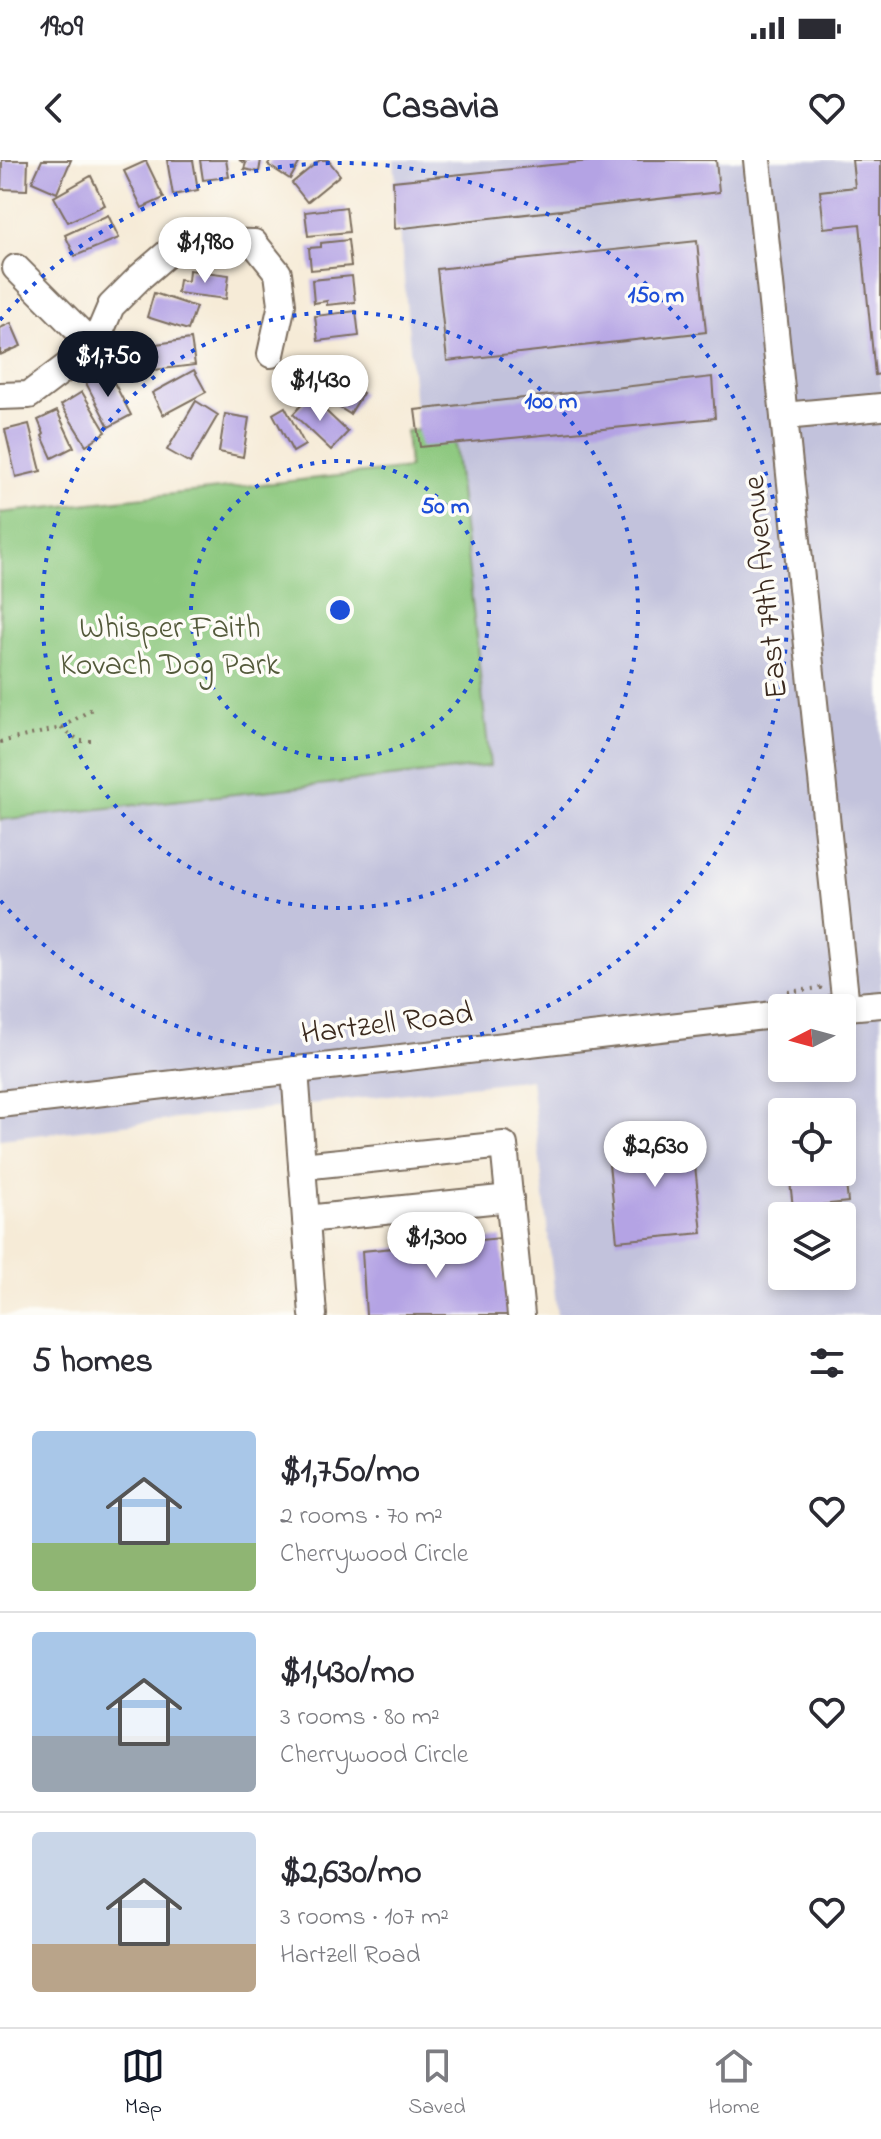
<!DOCTYPE html>
<meta charset="utf-8">
<style>
body{margin:0;font-family:"Indie Flower",sans-serif;background:#f7f7f7;color:#2b2b33;height:100vh;display:flex;flex-direction:column;font-size:30px;white-space:nowrap}
*{box-sizing:border-box;margin:0}
p{font-size:26px;color:#7c7c81}
.icon{flex:none;width:44px;height:44px;fill:none;stroke:currentColor;stroke-width:2;stroke-linecap:round;stroke-linejoin:round}
.map{position:relative;height:1155px;overflow:hidden}
.details{display:flex;flex-direction:column;background:#fff;flex:1}
.details>*{flex:none}
.needle{width:52px;rotate:264deg}
.fabs{position:absolute;left:768px;top:834px;display:grid;gap:16px}
.fabs a{display:grid;place-items:center;width:88px;height:88px;border-radius:8px;background:#fff;box-shadow:0 4px 12px #0003;font-size:40px}
.price{position:absolute;translate:-50% -68px;padding:0 18px;border-radius:28px;background:#fff;color:#222;font-size:26px;line-height:52px;filter:drop-shadow(0 2px 4px #0008)}
.price::after{content:'';position:absolute;left:50%;top:48px;width:24px;height:18px;margin-left:-12px;background:inherit;clip-path:polygon(0 0,100% 0,50% 100%)}
.price.selected{background:#111827;color:#fff}
ul{padding:0;list-style:none}
li{display:flex;align-items:center;gap:24px;height:200px;padding:0 32px}
li+li{border-top:2px solid #e1e1e2}
li span{display:grid;place-items:center;flex:none;width:224px;height:160px;border-radius:8px;color:#555}
li>.icon{margin-inline-start:auto}
span .icon{width:96px;height:96px;fill:#fffc;stroke-width:1}
li b{font-size:34px}
h2{display:flex;justify-content:space-between;align-items:center;height:96px;padding:0 32px;font-size:34px}
.status{display:flex;justify-content:space-between;align-items:center;height:56px;padding:0 40px;background:#fff;direction:ltr}
.status svg{height:22px;fill:currentColor}
header{display:flex;justify-content:space-between;align-items:center;height:104px;padding:0 32px;background:#fff;font-size:36px;font-weight:700}
.menu{display:flex;justify-content:space-around;align-items:center;height:112px;border-top:2px solid #e1e1e2;background:#fff;font-size:22px;color:#7c7c81}
.menu a{display:grid;justify-items:center;gap:4px}
.menu .selected{color:#111827}
.map>svg:first-child{display:block}
.industrial{fill:#c2c2dc;fill-rule:evenodd}
.green{fill:#8bc77d;stroke:#63784e;stroke-width:2}
.building{fill:#b4a3e4}
.lines{fill:none;stroke-linecap:round;stroke-linejoin:round}
.minor-casing{stroke:#7c6e5f;stroke-width:30}
.path{stroke:#7c6e5f;stroke-width:4;stroke-dasharray:2 6;stroke-linecap:butt}
.minor{stroke:#fff;stroke-width:26}
.ring{fill:none;stroke:#1d4ed8;stroke-width:4;stroke-dasharray:4 8}
.labels{text-anchor:middle;dominant-baseline:central;stroke-width:7;stroke-linejoin:round;paint-order:stroke}
.street-label{font-size:32px;fill:#3b2a1e;stroke:#fdfcf7}
.park-label{font-size:32px;fill:#53593a;stroke:#fdfcf7}
.centre{fill:#1d4ed8;stroke:#fdfcf7;stroke-width:4}
.ring-label{font-size:24px;text-anchor:middle;font-weight:bold;fill:#1d4ed8;stroke:#fdfcf7;stroke-width:7;stroke-linejoin:round;paint-order:stroke}
</style>
<div class="status"><b>19:09</b><svg viewBox="0 0 49 12"><path d="M0 12V9h3v3zM5 12V6h3v6zM10 12V3h3v9zM15 12V0h3v12zM26 1h20v11H26zM47 4h2v5h-2z"/></svg></div>
<header><svg class="icon" aria-label="back" viewBox="0 0 24 24"><path d="M15 5l-7 7 7 7"/></svg>Casavia<svg class="icon" aria-label="heart" viewBox="0 0 24 24"><path d="M12 20l-8-8c-3-5 5-10 8-4 3-6 11-1 8 4z"/></svg></header>
<div class="map">
<svg width="881" height="1155" viewBox="0 0 881 1155">
<rect width="100%" height="100%" fill="#fdfcf7"/>
<filter id="ink" filterUnits="userSpaceOnUse"><feTurbulence type="fractalNoise" baseFrequency=".0125" numOctaves="2"/><feDisplacementMap in="SourceGraphic" scale="16" xChannelSelector="R" yChannelSelector="G"/><feConvolveMatrix kernelMatrix="1 2 1 2 8 2 1 2 1" color-interpolation-filters="sRGB"/></filter>
<filter id="wash" filterUnits="userSpaceOnUse"><feTurbulence type="fractalNoise" baseFrequency=".006" numOctaves="4" result="noise"/><feDisplacementMap in="SourceGraphic" scale="32" xChannelSelector="R" yChannelSelector="G"/><feGaussianBlur stdDeviation="1.8" result="paint"/><feColorMatrix in="noise" values="0 0 0 0 0 0 0 0 0 0 0 0 0 0 0 0 0 1.4 0 .05"/><feComposite in="paint" operator="in"/></filter>
<g filter="url(#wash)">
<rect width="100%" height="100%" fill="#f6ebd7"/>
<!-- industrial -->
<path class="industrial" d="M394 0H881V1155H557L531 919 0 979V660L490 606 453 266 417 270ZM782 848H842V908H782ZM782 952H842V1012H782ZM782 1056H842V1116H782Z"/>
<!-- green -->
<polygon class="green" points="453,266 490,606 0,660 0,353 409,308 406,271"/>
<g id="blocks">
<!-- building -->
<g class="building">
<polygon points="2,0 28,0 27,30 1,29"/>
<polygon points="42,0 71,0 57,33 32,22"/>
<polygon points="167,0 193,0 198,30 173,35"/>
<polygon points="200,0 226,0 229,17 203,20"/>
<polygon points="239,0 261,0 259,12 244,9 246,3"/>
<polygon points="271,0 301,0 290,19 268,5"/>
<polygon points="320,0 328,0 340,15 307,42 292,23"/>
<polygon points="600,0 716,0 719,32 395,69 393,21"/>
<polygon points="852,0 881,0 881,214 875,215 860,64 824,68 820,31 855,27"/>
<polygon points="146,1 164,38 142,48 124,11"/>
<polygon points="91,16 105,45 68,62 54,37"/>
<polygon points="346,47 349,72 308,76 305,52"/>
<polygon points="108,55 119,78 75,96 65,75"/>
<polygon points="348,80 351,106 311,110 309,88 321,87 321,83"/>
<polygon points="697,81 706,172 447,201 437,109"/>
<polygon points="189,110 229,115 226,139 177,133 179,120 188,121"/>
<polygon points="352,116 355,142 327,145 327,141 314,143 312,120"/>
<polygon points="154,133 196,147 188,170 147,157"/>
<polygon points="356,151 359,176 318,181 315,156"/>
<polygon points="11,163 21,186 0,195 0,168"/>
<polygon points="191,179 195,205 146,211 142,186"/>
<polygon points="321,207 363,233 350,254 308,228"/>
<polygon points="194,210 206,232 163,255 152,233"/>
<polygon points="108,211 131,255 109,267 86,223"/>
<polygon points="712,217 715,258 420,287 415,250"/>
<polygon points="82,232 106,272 86,285 61,245"/>
<polygon points="310,236 348,272 331,290 293,254"/>
<polygon points="196,241 218,255 190,303 167,290"/>
<polygon points="285,247 305,285 293,292 273,254"/>
<polygon points="57,251 74,287 52,298 42,276 44,274 38,260"/>
<polygon points="225,254 249,258 243,297 219,292"/>
<polygon points="29,264 41,311 16,317 5,270"/>
<polygon points="692,976 702,1073 617,1081 607,985"/>
<polygon points="842,1005 844,1005 848,1042 793,1048 789,1012 842,1012"/>
<polygon points="501,1078 508,1155 366,1155 362,1091"/>
</g>
</g>
</g>
<g filter="url(#ink)">
<use href="#blocks" fill-opacity="0" stroke="#7c6e5f" stroke-width="2"/>
<g class="lines">
<!-- minor casing -->
<g class="minor-casing">
<g id="minor">
<polyline points="757,0 846,847"/>
<polyline points="16,108 94,186"/>
<polyline points="0,236 29,235 94,186 111,146 140,117 169,92 216,82 254,83 278,113 282,144 271,194"/>
<polyline points="784,256 881,247"/>
<polyline points="835,848 881,844"/>
<polyline points="295,910 313,1155"/>
<polyline points="0,944 782,854"/>
<polyline points="302,1006 504,985 521,1155"/>
<polyline points="306,1059 510,1038"/>
</g>
</g>
<!-- path -->
<g class="path">
<polyline points="61,568 80,581 97,581"/>
<polyline points="0,582 61,568 92,549"/>
<polyline points="788,832 820,828 821,825"/>
</g>
<!-- minor -->
<use href="#minor" class="minor"/>
</g>
</g>
<!-- distance rings -->
<g class="ring">
<circle cx="340" cy="450" r="149"/>
<circle cx="340" cy="450" r="298"/>
<path d="M0 160A447 447 0 1 1 0 740"/>
</g>
<g class="labels">
<!-- street labels -->
<g class="street-label">
<text transform="translate(767 427) rotate(-96)">East 79th Avenue</text>
<text transform="translate(387 865) rotate(-7)">Hartzell Road</text>
</g>
<!-- park labels -->
<g class="park-label">
<text x="170" y="469">Whisper Faith<tspan x="170" dy="37">Kovach Dog Park</tspan></text>
</g>
</g>
<circle cx="340" cy="450" r="12" class="centre"/>
<g class="ring-label">
<text x="656" y="142">150 m</text>
<text x="551" y="248">100 m</text>
<text x="445" y="353">50 m</text>
</g>
</svg>
<div class="fabs">
<a><svg class="needle" viewBox="-14 -14 28 28"><path d="M0-13l5 13h-10z" fill="#e53935"/><path d="M0 13l5-13h-10z" fill="#7c7c81"/></svg></a>
<a><svg class="icon" aria-label="locate" viewBox="0 0 24 24"><circle cx="12" cy="12" r="6"/><path d="M12 2v4M12 18v4M2 12h4M18 12h4"/></svg></a>
<a><svg class="icon" aria-label="layers" viewBox="0 0 24 24"><path d="M12 4l9 5-9 5-9-5zM3 14l9 5 9-5"/></svg></a>
</div>
<b class="price" style="left:205px;top:125px">$1,980</b>
<b class="price selected" style="left:108px;top:239px">$1,750</b>
<b class="price" style="left:320px;top:263px">$1,430</b>
<b class="price" style="left:655px;top:1029px">$2,630</b>
<b class="price" style="left:436px;top:1120px">$1,300</b>
</div>
<section class="details">
<h2>5 homes<svg class="icon" aria-label="filters" viewBox="0 0 24 24"><path d="M4 7h16M4 17h16"/><circle cx="9" cy="7" r="2"/><circle cx="15" cy="17" r="2"/></svg></h2>
<ul>
<li><span style="background:linear-gradient(#a9c7e8 70%,#8fb573 0)"><svg class="icon" aria-label="home" viewBox="0 0 24 24"><path d="M3 11l9-7 9 7M6 9v11h12V9"/></svg></span><div><b>$1,750/mo</b><p>2 rooms · 70 m²</p><p>Cherrywood Circle</p></div><svg class="icon" aria-label="heart" viewBox="0 0 24 24"><path d="M12 20l-8-8c-3-5 5-10 8-4 3-6 11-1 8 4z"/></svg></li>
<li><span style="background:linear-gradient(#a9c7e8 65%,#9aa5b1 0)"><svg class="icon" aria-label="home" viewBox="0 0 24 24"><path d="M3 11l9-7 9 7M6 9v11h12V9"/></svg></span><div><b>$1,430/mo</b><p>3 rooms · 80 m²</p><p>Cherrywood Circle</p></div><svg class="icon" aria-label="heart" viewBox="0 0 24 24"><path d="M12 20l-8-8c-3-5 5-10 8-4 3-6 11-1 8 4z"/></svg></li>
<li><span style="background:linear-gradient(#c9d6e8 70%,#b9a48a 0)"><svg class="icon" aria-label="home" viewBox="0 0 24 24"><path d="M3 11l9-7 9 7M6 9v11h12V9"/></svg></span><div><b>$2,630/mo</b><p>3 rooms · 107 m²</p><p>Hartzell Road</p></div><svg class="icon" aria-label="heart" viewBox="0 0 24 24"><path d="M12 20l-8-8c-3-5 5-10 8-4 3-6 11-1 8 4z"/></svg></li>
</ul>
</section>
<nav class="menu">
<a class="selected"><svg class="icon" aria-label="map" viewBox="0 0 24 24"><path d="M3 6l6-2 6 2 6-2v14l-6 2-6-2-6 2zM9 4v14M15 6v14"/></svg>Map</a>
<a><svg class="icon" aria-label="saved" viewBox="0 0 24 24"><path d="M7 4h10v16l-5-4-5 4z"/></svg>Saved</a>
<a><svg class="icon" aria-label="home" viewBox="0 0 24 24"><path d="M3 11l9-7 9 7M6 9v11h12V9"/></svg>Home</a>
</nav>
